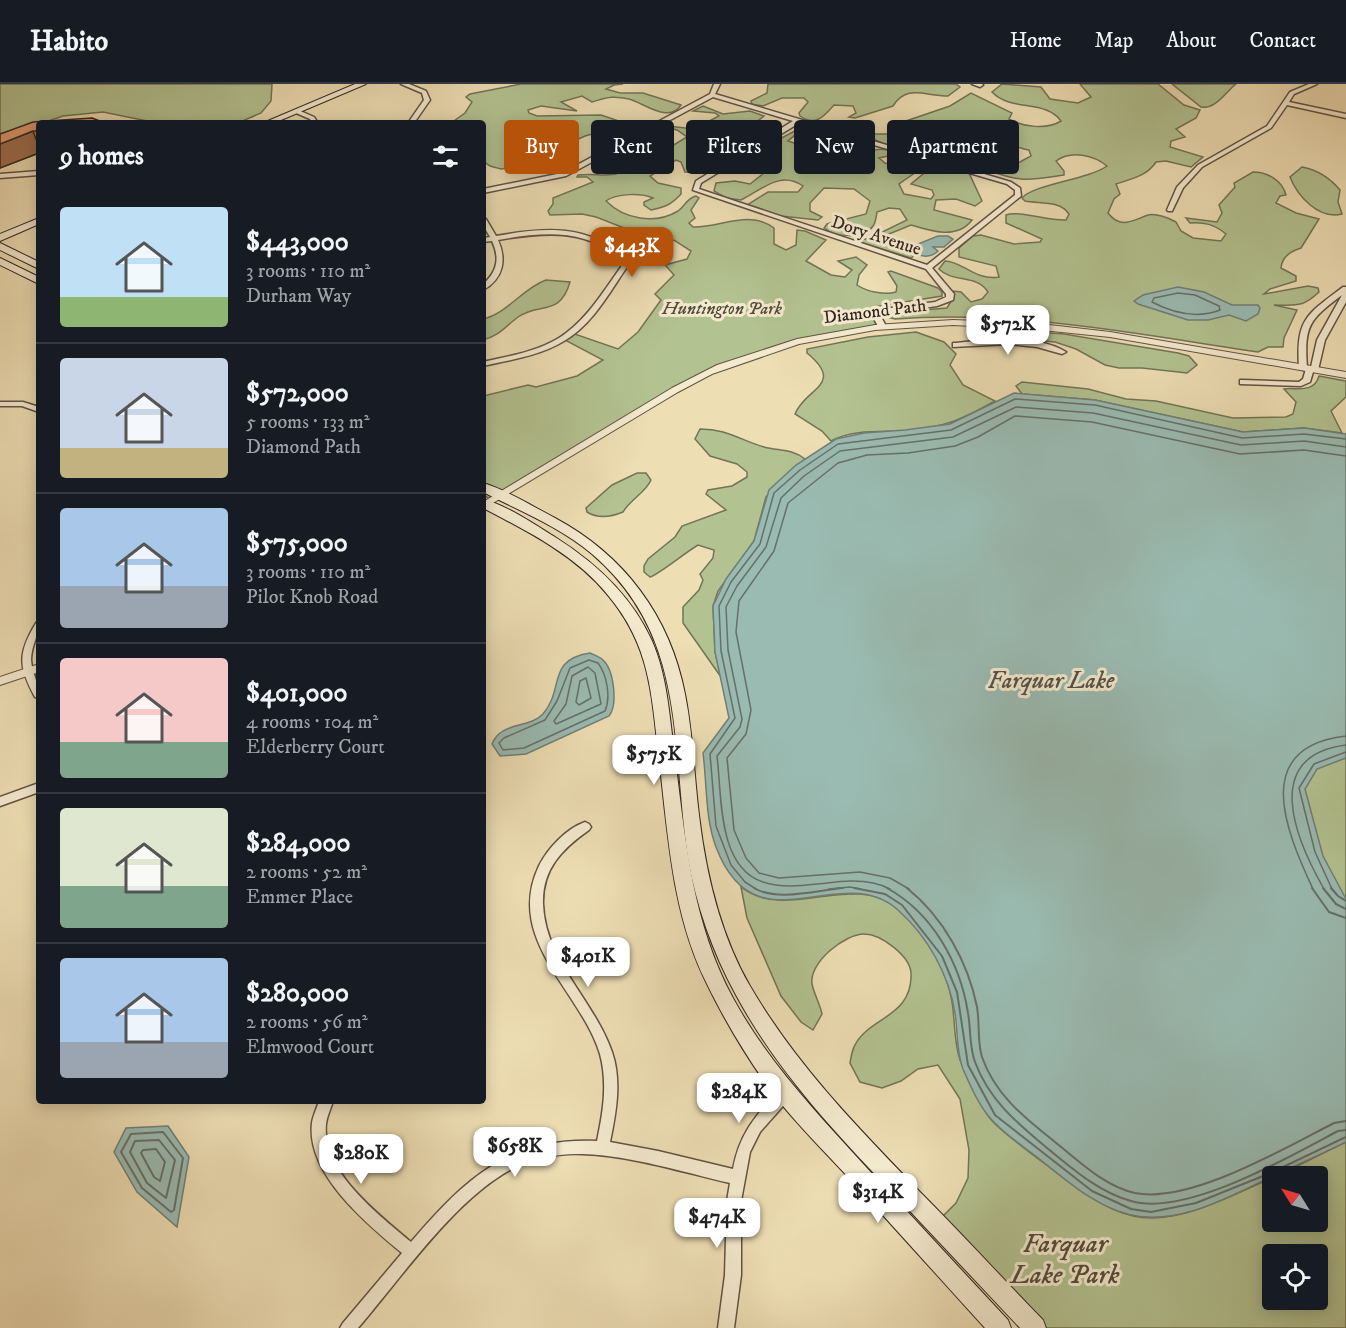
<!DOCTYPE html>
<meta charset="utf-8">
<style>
body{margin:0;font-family:"IM FELL DW Pica",serif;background:#242831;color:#f1f3f6;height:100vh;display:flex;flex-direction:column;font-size:22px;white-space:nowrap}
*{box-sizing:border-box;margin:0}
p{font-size:20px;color:#9ea1a6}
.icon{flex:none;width:33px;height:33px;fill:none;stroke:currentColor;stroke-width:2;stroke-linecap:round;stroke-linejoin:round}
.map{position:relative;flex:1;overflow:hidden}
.drawer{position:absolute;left:36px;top:36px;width:450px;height:984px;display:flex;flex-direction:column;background:#171b24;border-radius:6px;box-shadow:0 3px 15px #0003}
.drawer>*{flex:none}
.top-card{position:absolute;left:504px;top:36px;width:570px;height:54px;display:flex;gap:12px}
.needle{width:39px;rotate:307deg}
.tools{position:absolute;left:1262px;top:1082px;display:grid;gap:12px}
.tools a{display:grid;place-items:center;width:66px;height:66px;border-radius:6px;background:#171b24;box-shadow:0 3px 15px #0003;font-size:30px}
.price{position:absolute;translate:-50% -51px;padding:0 14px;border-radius:12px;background:#fff;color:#222;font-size:20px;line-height:39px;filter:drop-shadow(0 2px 3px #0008)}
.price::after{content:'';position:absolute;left:50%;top:36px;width:18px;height:14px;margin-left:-9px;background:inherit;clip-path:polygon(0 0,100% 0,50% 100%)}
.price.selected{background:#b45309;color:#fff}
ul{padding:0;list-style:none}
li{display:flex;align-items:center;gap:18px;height:150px;padding:0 24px}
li+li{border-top:2px solid #363941}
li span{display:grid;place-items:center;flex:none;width:168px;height:120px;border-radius:6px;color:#555}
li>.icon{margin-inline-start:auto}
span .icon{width:72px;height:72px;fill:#fffc;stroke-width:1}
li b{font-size:26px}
h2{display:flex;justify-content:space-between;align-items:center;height:72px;padding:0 24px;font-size:26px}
.chip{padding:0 21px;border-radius:6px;background:#171b24;box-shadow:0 3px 15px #0003;font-size:21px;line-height:54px}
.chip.selected{background:#b45309;color:#fff}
header{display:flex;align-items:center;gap:36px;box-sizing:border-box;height:84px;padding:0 30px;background:#171b24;border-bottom:2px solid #363941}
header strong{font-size:28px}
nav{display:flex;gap:33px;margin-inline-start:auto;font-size:21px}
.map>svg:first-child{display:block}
.green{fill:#b3c291;stroke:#727458;stroke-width:1.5;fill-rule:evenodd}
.water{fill:#9abbb2;stroke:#707f78;stroke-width:1.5}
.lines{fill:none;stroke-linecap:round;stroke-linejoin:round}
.shore-far1{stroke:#667069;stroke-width:1.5}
.shore{stroke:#667069;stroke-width:2}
.minor-casing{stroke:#615345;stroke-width:3}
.tertiary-casing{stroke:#615345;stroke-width:2}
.secondary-casing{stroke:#322520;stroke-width:2}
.minor{fill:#f4eace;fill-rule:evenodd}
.tertiary{fill:#f4eace;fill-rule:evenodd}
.secondary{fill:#f4eace;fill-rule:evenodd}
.wall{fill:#c38865;stroke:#322520;stroke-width:1.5}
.shaded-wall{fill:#9f6f52;stroke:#322520;stroke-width:1.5}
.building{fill:#e39e75;stroke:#322520;stroke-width:1.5}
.labels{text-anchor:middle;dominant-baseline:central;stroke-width:6;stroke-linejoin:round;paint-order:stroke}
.far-street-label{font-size:18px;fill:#322520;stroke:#f4eace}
.far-park-label{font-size:18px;font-style:italic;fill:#524c3c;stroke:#f4eace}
.water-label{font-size:24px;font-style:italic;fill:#51524c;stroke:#f4eace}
.near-park-label{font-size:27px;font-style:italic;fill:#524c3c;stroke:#f4eace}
</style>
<header>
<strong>Habito</strong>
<nav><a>Home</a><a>Map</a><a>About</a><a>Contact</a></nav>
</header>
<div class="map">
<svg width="1346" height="1244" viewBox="0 0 1346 1244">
<rect width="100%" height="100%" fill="#eedeb4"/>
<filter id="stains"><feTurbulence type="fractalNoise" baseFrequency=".00333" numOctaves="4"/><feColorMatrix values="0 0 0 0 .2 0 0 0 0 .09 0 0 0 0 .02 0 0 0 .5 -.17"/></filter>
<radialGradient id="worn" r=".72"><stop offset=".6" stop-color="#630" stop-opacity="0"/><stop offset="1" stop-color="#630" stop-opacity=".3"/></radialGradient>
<!-- green -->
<g class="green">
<polygon points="0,0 272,0 271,17 261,29 238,39 157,39 103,28 63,32 0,53"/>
<path d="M521 0H623L614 1 606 5 620 9H643L681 21C669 40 644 19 629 15 612 11 606 14 592 18L582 12 561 18 577 27 541 22 528 26 529 29 537 32 601 31 616 36 603 47 585 52 546 70 531 80 501 85 490 82 483 77V39H451L465 29 472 18 466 13 470 10Z"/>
<path d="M768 0H956L960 3 948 12C924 12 907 0 893 22L855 34 849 33 856 29 853 22 834 21C824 32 816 43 800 32L799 29 808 18 804 14H782L763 22 752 20 751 17 767 9Z"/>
<path d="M1002 0 1041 3 1050 15 1078 19 1091 13 1080 0H1158L1184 21 1200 26 1196 34 1176 45 1185 53 1171 57 1170 63 1203 73 1191 83 1166 77 1156 78C1147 92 1131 95 1116 100L1120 110 1114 115 1108 129C1121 146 1133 136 1148 131 1156 129 1169 134 1176 138L1181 147 1193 154 1221 157 1226 150C1214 140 1204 138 1190 139L1186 134 1217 138 1222 129 1219 121 1235 103 1234 99 1253 88C1267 88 1282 96 1286 111L1280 112 1276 119 1296 129 1319 135 1301 164C1291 167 1282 172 1281 184L1296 192V197L1270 205 1264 210 1308 202 1318 204 1319 208C1302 224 1296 221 1274 221L1297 226 1284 254 1283 263H1268L1258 268C1137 250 1018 226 895 235L887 233 889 229 947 224 954 212 953 207 961 208 971 218 982 215 988 208C977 190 952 199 939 185L945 177C962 177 975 197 999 193L996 182 959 173V164L973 152 981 151 1014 160 1040 158 1042 155 1006 139V131C1018 126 1048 137 1066 136L1069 130C1060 116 1039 120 1025 117L1022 114C1034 100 1087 96 1107 82 1094 71 1071 66 1056 77L1064 87V91C1030 96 1021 99 988 86L1020 78 1031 72 1029 66C1023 65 1016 62 1010 62 982 61 971 91 939 72L978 65 982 63 981 60C963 47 939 61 921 66 907 69 881 60 870 53L874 50H889L890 46 906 37 950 22 971 9 1012 29 1009 35C1023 43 1047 46 1061 37 1045 15 1011 28 992 8Z"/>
<path d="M1172 0H1236C1225 9 1215 26 1201 23Z"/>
<path d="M703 22 723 30 750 27 764 32 755 39 738 38 728 41 732 47C749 50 761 39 775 45L729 70 722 69 727 64 715 60 693 69 694 75 712 79 702 89 685 88 681 78 676 76 650 92 658 99 681 104V110C671 121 665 123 651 126L644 121V118L653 114C642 109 616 109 606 117 624 135 655 141 678 127 685 122 687 114 696 112L699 114 691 126 695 134 689 139 693 143C720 144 749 125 774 144V160L786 166 796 161 797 146 805 147 826 156 806 177 831 191 845 193 852 186 838 177 856 173 867 181 859 191 857 201C867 208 885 211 896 208L897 202 888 188 891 187 938 204 942 208V212L873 223 881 242 810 255 711 289 492 416 483 411V312L528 301 536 303 577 292 603 276 563 255 572 249 618 265 638 248 661 216 655 210 674 191 665 181 687 175 691 167 674 156 665 160 596 133 582 130 550 131 548 127 553 120V114L593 98 587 93H577L578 91C603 88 618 99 635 75L672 62 687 53 677 46 666 43 668 42 694 45 719 32 715 29 693 27Z"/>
<path d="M804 42 816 46 795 51 788 57 806 63 828 61 833 55 830 52 832 49 871 61 840 77 819 71 806 74 807 79 832 86C856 79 872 55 898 70L879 74 885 79 910 84 929 79 899 100 904 110 931 115 934 111 932 106 911 100 935 80 969 89 982 117 975 122 956 115 936 116 934 126 972 136C957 156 930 147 911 141L889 150 891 156 915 171 911 174 856 157 870 154 907 136 900 125 889 124 877 128C876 133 876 138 873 142 864 156 835 153 824 144L827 140 866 130 870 117 854 105 824 104 810 119V127L822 133 818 136 781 132 747 121 768 108H798L803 102C780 86 762 106 741 116L726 114 714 107 716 99 735 97 750 100 764 89H776L779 84C766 76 750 85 740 76Z"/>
<path d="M1302 83C1318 86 1330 94 1340 106L1338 118 1342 130C1318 136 1297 111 1290 93Z"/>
<path d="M546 196 570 198C560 233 539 218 518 233 506 242 499 252 483 256V235C508 229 523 204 546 196Z"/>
<polygon points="1011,246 1064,250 1178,269 1189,272 1197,281 1187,289 1142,284 1119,284 1105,281 1076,265 1055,258 1007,254 1003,252"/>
<path d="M916 248 944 258 956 270 950 281 963 301 995 317C961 336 943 344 904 347 881 348 852 345 831 357L822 347 795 330C805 304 846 301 807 269V265L868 253Z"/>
<path d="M1319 292 1346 297V313L1331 327 1342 349 1304 344 1243 348 1095 316 1022 310 1016 302 1022 298 1088 305 1126 315 1156 317 1233 334 1286 333 1293 330 1296 318 1284 305C1296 303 1314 310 1319 292Z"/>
<path d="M700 345C727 345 740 356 764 363 779 367 793 365 805 375L766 413 754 457 718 507 713 522 715 568 721 593 683 539V523L699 506 703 496 700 490 713 474 714 466 698 461C686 468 658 491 650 493L644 488V482L648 475 675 453 682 442 726 426 706 410 708 406 732 402 747 393V388L737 380 710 372 695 355Z"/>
<path d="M637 389H646L651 396C646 408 630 416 623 428 611 433 598 435 587 428L586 424 612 401Z"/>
<polygon points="1346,664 1346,837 1304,767 1304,676"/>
<path d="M741 803C786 839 853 786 898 825 923 848 947 884 952 918 955 936 954 959 960 976 967 994 978 1016 989 1033 1000 1049 1093 1116 1113 1125 1124 1130 1139 1134 1152 1134 1193 1133 1235 1110 1272 1094V1137H1317V1092H1277L1346 1058V1244H1035L936 1139 956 1119 968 1094 969 1066 960 1015 938 981 918 985 901 997 882 1004 860 998 850 979C851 973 852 966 855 961 869 933 913 933 911 889 910 872 881 850 864 850 845 850 809 878 812 900 814 910 820 920 822 930L813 946 801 938 781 912 747 834ZM1272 1170H1317V1215H1272Z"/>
</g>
<!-- water -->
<g class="water">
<path d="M938 152H948L953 155 944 163H933L938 167C930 175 921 173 912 168L913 162Z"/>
<polygon points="1178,203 1204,208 1232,221 1258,221 1260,224 1258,230 1246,237 1229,231 1208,236 1188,236 1138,220 1134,217 1143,211"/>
<path d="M1014 309 1095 316 1243 348 1304 344 1346 350V674L1317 685 1305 705 1323 772 1346 815V1058C1322 1070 1297 1081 1273 1092 1232 1111 1181 1142 1131 1131 1098 1124 1068 1098 1042 1077 1026 1064 1005 1051 991 1035 979 1022 970 1001 963 985 956 967 958 948 955 929 949 891 928 853 899 827 842 773 756 869 716 763 705 734 707 699 703 669L729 634 715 568 713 522 726 495 754 457 769 406 796 381 836 355 864 349 905 346 950 340Z"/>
<path d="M590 569C594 571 600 573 603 576 614 586 618 621 609 632L526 670 500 672 492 660C501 637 529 645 543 630 565 604 546 576 590 569Z"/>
<polygon points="168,1042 189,1073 177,1143 137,1108 114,1068 126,1044"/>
</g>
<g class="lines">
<!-- shore-far1 -->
<g class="shore-far1">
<path d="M1178 209 1195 211 1219 222 1220 226C1197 235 1173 229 1152 218L1154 214Z"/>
<path d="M589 576 598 579C607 591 611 613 605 627L524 664 503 666 499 659 504 654 545 636 557 617 570 584Z"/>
<polygon points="588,583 595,589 601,620 556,640 554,637 566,620 572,592"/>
<polygon points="586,594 591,614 579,621 576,618 580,597"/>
<polyline points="756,805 745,798 731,781 716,742 710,670 735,634 721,567 719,522 731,498 760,460 774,409 800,386 838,360 951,346 1015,315 1095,321 1242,354 1304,350 1346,355"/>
<polyline points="829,805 850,803 861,805"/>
<path d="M890 805C872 795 847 796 827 799 806 801 784 805 763 798 717 783 722 711 717 672L740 643 742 635 728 566 726 523 737 502 766 463 781 414 804 392 840 367 953 353 1016 323 1093 329 1241 361 1304 357 1346 363"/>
<polyline points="909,805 890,794 860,788 779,794 759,789 746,774 734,746 727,674 746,650 751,626 736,548 739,517 774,467 788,419 838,379 867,371 908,369 955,362 978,353 1015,332 1092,338 1240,370 1304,366 1346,372"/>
<path d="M1313 805C1286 747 1250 663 1346 652"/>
<path d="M1324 805C1296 756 1260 672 1346 661"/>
<polyline points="1332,805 1315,768 1299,704 1314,680 1346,668"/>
</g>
<!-- shore -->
<g class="shore">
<path d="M754 804C777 818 818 806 843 804"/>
<polyline points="854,804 885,810 902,821 942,872 957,908 968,981 995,1031 1092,1107 1131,1125 1151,1128 1196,1119 1268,1090 1276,1090 1281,1084 1346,1053"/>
<path d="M887 804C932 829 960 878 968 929 971 945 969 962 975 978 989 1016 1017 1039 1047 1064 1072 1084 1098 1108 1131 1117 1186 1133 1289 1073 1338 1047L1346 1046"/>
<path d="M907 804C943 833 968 878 977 923 980 940 977 957 982 973 995 1011 1025 1034 1055 1058 1079 1077 1104 1102 1135 1109 1190 1120 1285 1064 1334 1039L1346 1037"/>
<polyline points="1312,804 1329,828 1346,834"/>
<polyline points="1323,804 1336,820 1346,825"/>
<polyline points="1331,804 1338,812 1346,817"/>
<polygon points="163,1048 183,1074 174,1126 171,1128 142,1104 121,1068 131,1050"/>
<polygon points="159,1056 175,1076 166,1114 147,1099 130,1068 135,1057"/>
<polygon points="156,1065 165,1078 160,1097 154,1093 141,1069 143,1066"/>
</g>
<!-- minor casing -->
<g class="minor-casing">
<g id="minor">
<polygon points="401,0 409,0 426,7 430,16 414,39 408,39 424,16 422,9"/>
<path d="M714 0H720L715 10 1011 98 1020 104 1021 112 932 184 954 210 953 216 937 222 882 230 881 233 886 242 882 244H879L873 233 876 226 935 218 946 213V210L926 185 693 106 696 97 793 37 713 13 566 92 483 109V105L562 89 710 10ZM799 39 1007 100 1015 106V111L927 181 699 105 701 99Z"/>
<polygon points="972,0 982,0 983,1 980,3"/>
<polygon points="1309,0 1317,0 1294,10 1289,18 1346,30 1346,34 1287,21 1271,44 1202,83 1183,104 1172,127 1168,127 1167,126 1177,103 1198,81 1267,42 1290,8"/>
<polygon points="298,26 314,33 318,39 312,39 310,35 296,29 295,28"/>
<polygon points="39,87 39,91 0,94 0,90"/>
<path d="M483 133 486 135 496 152C546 143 587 140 628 175L627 183C609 209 592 241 564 257 539 272 510 276 483 282V278C509 272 536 268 559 254 586 237 603 208 621 183L622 176C585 144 544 148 498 156 507 176 503 195 483 206 483 199 485 199 489 194 499 182 498 170 492 157L483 158V154L490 153 483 141Z"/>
<path d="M1343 203H1346V218L1325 256 1318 286 1313 288 1310 298 1301 302 1240 300V296H1243L1299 298 1303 295 1306 285 1303 286 1299 284C1296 235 1306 231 1343 203ZM1342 211 1317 256 1311 283 1307 284C1304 241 1309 236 1342 211Z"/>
<path d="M988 236 995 238 1000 255C1021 256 1048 256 1066 268L1062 270 1037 263 1009 260 953 263V259H956L992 255 987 238Z"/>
<polygon points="0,318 23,318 39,323 39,328 22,322 0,322"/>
<path d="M39 538C39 551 31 562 31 576 32 590 39 598 39 614L35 613C18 582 18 569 36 539Z"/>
<polygon points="39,699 39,708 0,722 0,713"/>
<path d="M585 738 589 740 591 743 589 746C562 765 542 785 543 820 545 877 594 916 612 968 622 997 616 1029 610 1058L658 1067 733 1085C740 1048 756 1032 780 1004L785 1002 790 1004 792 1009 790 1014 760 1048 750 1068 741 1117V1191L734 1244H718L725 1191 727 1117 730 1099C682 1088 633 1072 583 1070 559 1069 534 1074 512 1085 455 1115 401 1194 358 1244H340L343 1239 402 1169C367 1140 306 1090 312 1039 313 1032 317 1024 319 1017H333C331 1024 327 1032 326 1040 321 1087 379 1131 411 1158 465 1095 509 1053 597 1057 603 1029 608 999 600 970 581 907 504 856 539 782 548 764 566 745 585 738Z"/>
</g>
</g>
<!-- tertiary casing -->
<g class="tertiary-casing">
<g id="tertiary">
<polygon points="953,236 1032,239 1110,248 1346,288 1346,294 1110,253 1032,245 953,241 875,246 799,260 712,290 678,308 483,425 483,418 672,304 717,281 797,255 875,241"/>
<polygon points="39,580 39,588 0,601 0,593"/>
</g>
</g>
<!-- secondary casing -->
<g class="secondary-casing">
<g id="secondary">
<polygon points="355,0 366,0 274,39 263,39"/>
<polygon points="39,134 39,140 0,157 0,150"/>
<polygon points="0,159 39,178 39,185 0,166"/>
<polygon points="0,174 39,193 39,200 0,181"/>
<path d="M483 399C507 406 532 422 555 434 624 471 670 532 685 610 693 650 694 691 699 731 706 790 720 850 750 902 796 981 859 1045 922 1110 963 1151 1002 1194 1043 1236L1046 1244H1020C983 1205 946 1165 909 1126 845 1059 780 993 736 911 713 869 696 821 688 774 671 661 688 552 592 470 560 443 520 427 483 408Z"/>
<path d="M483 415C508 422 534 440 555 453 596 479 632 512 652 557 667 591 669 629 674 666 685 751 691 837 733 914 767 977 817 1029 865 1082 913 1133 960 1185 1008 1236L1011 1244H985C943 1198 902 1152 860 1106 833 1076 803 1047 778 1016 752 982 726 939 707 900 672 831 668 750 659 674 651 609 651 562 607 510 575 471 527 447 483 424Z"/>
</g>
</g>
<!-- minor -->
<use href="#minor" class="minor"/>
<!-- tertiary -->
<use href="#tertiary" class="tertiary"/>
<!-- secondary -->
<use href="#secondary" class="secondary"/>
</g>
<!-- wall -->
<polygon class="wall" points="39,39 39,69 0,84 0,50"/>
<!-- shaded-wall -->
<polygon class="shaded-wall" points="33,47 39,63 39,69 0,84 0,60"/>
<!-- building -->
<polygon class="building" points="92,34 105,39 39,39 39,47 33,47 0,60 0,50 33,38"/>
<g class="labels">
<!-- far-street labels -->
<g class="far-street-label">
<text transform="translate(876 152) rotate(18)">Dory Avenue</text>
<text transform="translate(875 228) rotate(-7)">Diamond Path</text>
</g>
<!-- far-park labels -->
<g class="far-park-label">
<text x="722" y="225">Huntington Park</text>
</g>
<!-- water labels -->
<g class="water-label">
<text x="1051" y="597">Farquar Lake</text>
</g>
<!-- near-park labels -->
<g class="near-park-label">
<text x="1065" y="1160">Farquar<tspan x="1065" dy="31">Lake Park</tspan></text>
</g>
</g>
<rect width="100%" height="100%" filter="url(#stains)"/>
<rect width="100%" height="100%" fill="url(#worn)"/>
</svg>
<div class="tools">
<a><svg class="needle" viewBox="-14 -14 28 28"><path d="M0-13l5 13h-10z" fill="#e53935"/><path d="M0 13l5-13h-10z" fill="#9ea1a6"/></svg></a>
<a><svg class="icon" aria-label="locate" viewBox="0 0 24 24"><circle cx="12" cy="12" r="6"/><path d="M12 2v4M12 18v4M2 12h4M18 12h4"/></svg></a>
</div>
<b class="price selected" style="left:632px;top:194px">$443K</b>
<b class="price" style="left:1008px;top:272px">$572K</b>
<b class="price" style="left:654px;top:702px">$575K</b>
<b class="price" style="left:588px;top:904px">$401K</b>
<b class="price" style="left:739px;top:1040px">$284K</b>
<b class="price" style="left:515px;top:1094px">$658K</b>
<b class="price" style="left:361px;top:1101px">$280K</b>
<b class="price" style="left:878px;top:1140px">$314K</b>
<b class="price" style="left:717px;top:1165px">$474K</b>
<div class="top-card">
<a class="chip selected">Buy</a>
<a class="chip">Rent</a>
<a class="chip">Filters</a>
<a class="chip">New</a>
<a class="chip">Apartment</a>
</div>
<section class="drawer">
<h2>9 homes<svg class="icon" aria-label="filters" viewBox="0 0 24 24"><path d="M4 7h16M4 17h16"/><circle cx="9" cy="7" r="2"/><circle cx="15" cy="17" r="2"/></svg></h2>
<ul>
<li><span style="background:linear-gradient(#bfe0f5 75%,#8fb573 0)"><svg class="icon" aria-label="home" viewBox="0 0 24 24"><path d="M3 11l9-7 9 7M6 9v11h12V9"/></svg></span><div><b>$443,000</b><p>3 rooms · 110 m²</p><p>Durham Way</p></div></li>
<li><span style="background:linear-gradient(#c9d6e8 75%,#c2b280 0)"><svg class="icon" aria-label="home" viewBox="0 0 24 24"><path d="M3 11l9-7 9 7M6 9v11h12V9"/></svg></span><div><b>$572,000</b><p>5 rooms · 133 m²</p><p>Diamond Path</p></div></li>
<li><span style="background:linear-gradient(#a9c7e8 65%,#9aa5b1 0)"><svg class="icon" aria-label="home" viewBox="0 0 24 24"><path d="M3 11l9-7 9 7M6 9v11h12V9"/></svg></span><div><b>$575,000</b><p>3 rooms · 110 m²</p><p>Pilot Knob Road</p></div></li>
<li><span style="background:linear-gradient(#f6c9c9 70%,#7fa58c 0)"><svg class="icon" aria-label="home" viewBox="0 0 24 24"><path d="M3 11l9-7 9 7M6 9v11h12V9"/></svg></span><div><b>$401,000</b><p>4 rooms · 104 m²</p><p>Elderberry Court</p></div></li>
<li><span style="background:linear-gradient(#dfe7d0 65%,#7fa58c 0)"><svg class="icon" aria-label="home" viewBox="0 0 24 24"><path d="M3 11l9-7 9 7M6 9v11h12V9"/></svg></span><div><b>$284,000</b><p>2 rooms · 52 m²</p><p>Emmer Place</p></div></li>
<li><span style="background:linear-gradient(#a9c7e8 70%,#9aa5b1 0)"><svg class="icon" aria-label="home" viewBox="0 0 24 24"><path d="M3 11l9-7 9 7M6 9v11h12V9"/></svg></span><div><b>$280,000</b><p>2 rooms · 56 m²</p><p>Elmwood Court</p></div></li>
</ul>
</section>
</div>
